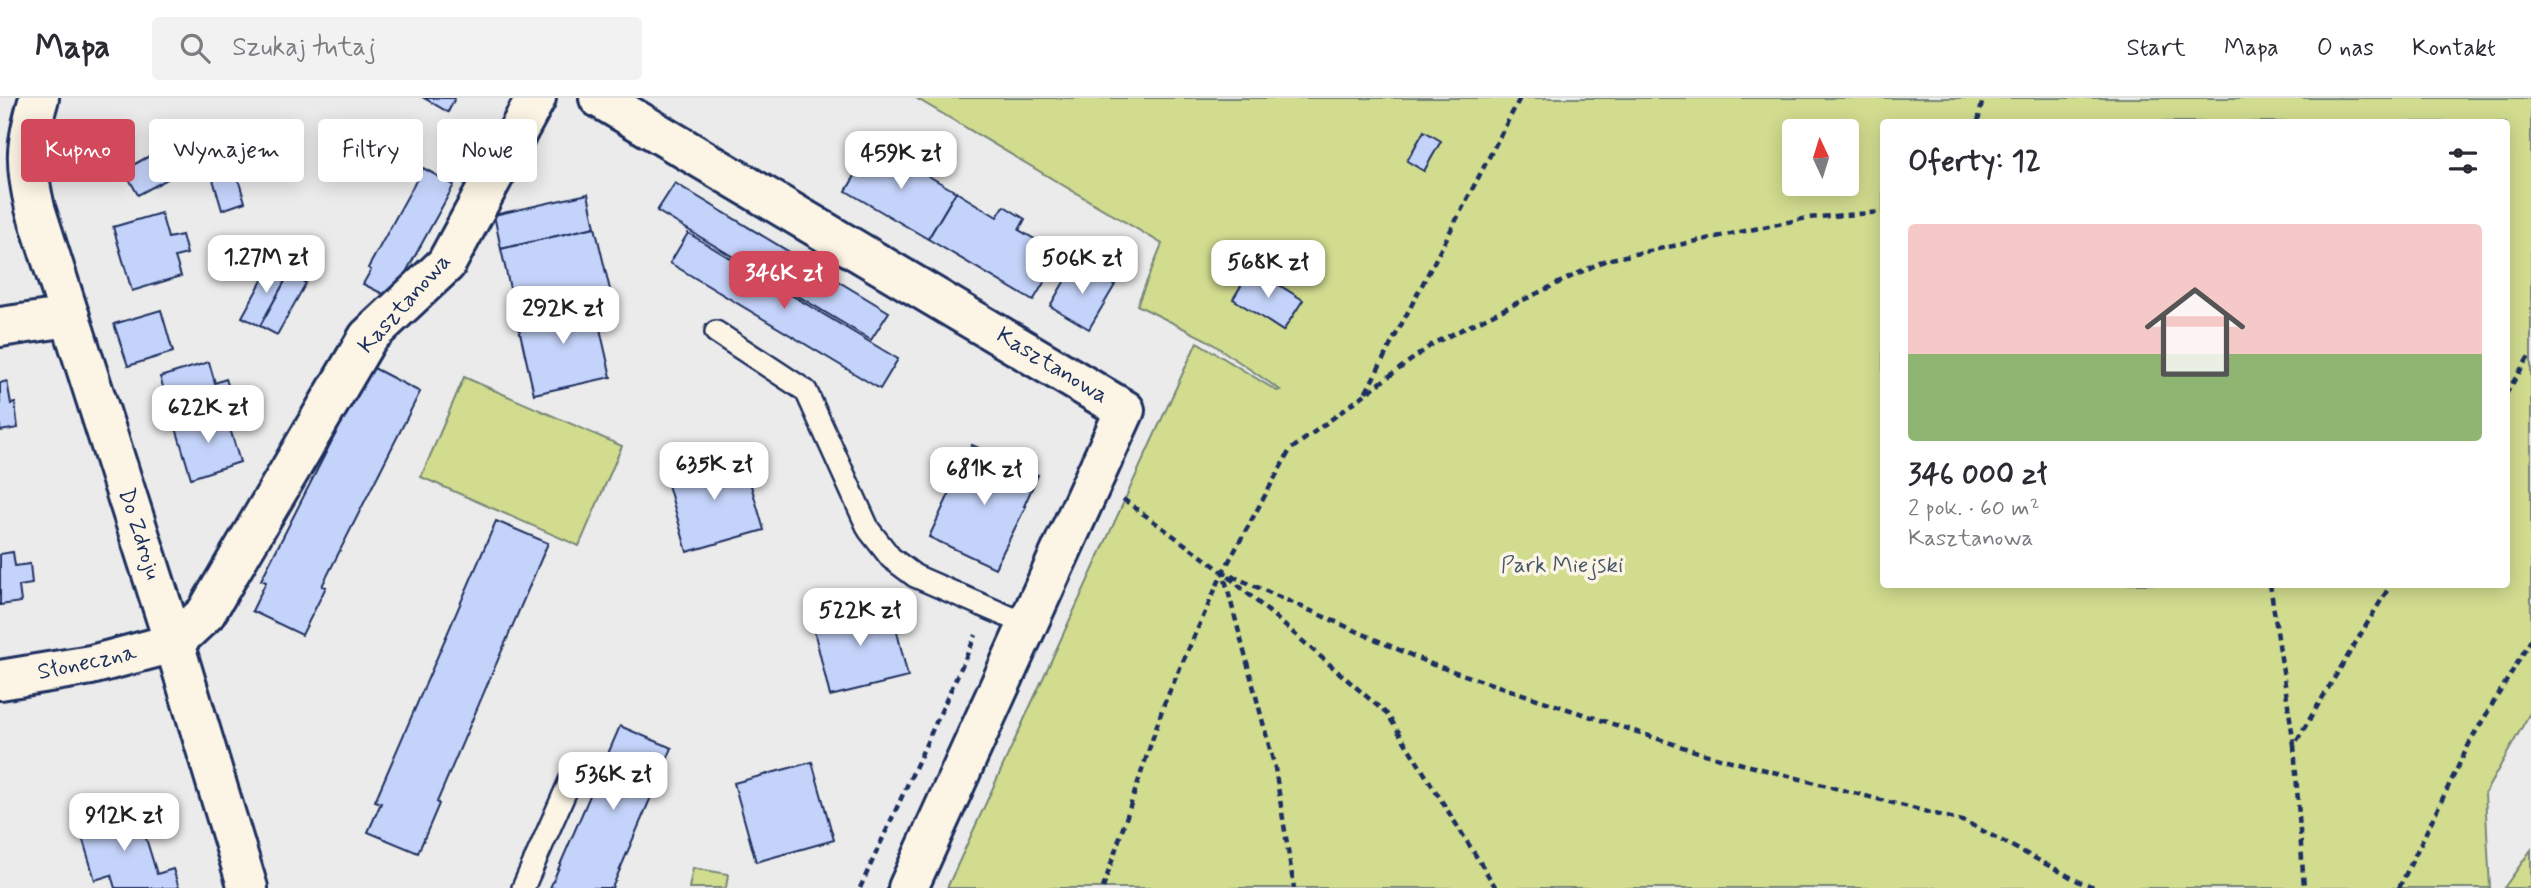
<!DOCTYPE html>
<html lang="pl">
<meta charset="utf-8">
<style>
body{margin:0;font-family:Mynerve,sans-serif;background:#f2f2f3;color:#2b2b33;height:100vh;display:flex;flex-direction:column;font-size:26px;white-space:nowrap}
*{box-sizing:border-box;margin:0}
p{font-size:23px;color:#7c7c81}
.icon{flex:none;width:38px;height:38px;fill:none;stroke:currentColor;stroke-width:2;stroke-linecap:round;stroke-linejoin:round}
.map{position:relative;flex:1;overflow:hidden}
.sheet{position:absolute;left:1880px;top:21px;width:630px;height:469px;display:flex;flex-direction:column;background:#fff;border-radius:7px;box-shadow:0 4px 18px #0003}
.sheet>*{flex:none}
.hud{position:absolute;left:21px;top:21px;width:665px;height:63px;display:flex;gap:14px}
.needle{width:46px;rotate:356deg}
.fabs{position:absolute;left:1782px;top:21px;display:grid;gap:14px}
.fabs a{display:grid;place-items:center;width:77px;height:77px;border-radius:7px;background:#fff;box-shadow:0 4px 18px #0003;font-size:35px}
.price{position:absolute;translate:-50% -60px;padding:0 16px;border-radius:14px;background:#fff;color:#222;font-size:23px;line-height:46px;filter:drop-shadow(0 2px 4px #0008)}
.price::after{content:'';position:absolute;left:50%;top:42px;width:21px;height:16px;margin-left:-10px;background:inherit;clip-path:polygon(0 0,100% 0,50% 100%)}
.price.active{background:#d1495b;color:#fff}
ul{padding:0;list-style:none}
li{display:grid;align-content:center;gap:14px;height:371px;padding:0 28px}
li+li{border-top:2px solid #e1e1e2}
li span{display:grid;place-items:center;height:217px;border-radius:7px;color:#555}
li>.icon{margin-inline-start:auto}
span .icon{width:126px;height:126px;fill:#fffc;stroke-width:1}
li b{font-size:30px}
h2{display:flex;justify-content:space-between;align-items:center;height:84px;padding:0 28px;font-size:30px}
.chip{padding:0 24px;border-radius:7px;background:#fff;box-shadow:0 4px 18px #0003;font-size:24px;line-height:63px}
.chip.active{background:#d1495b;color:#fff}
header{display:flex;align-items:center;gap:42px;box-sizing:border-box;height:98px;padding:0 35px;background:#fff;border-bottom:2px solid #e1e1e2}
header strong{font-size:33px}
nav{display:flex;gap:38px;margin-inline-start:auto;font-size:24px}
.search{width:490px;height:63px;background:#f2f2f3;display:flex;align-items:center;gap:18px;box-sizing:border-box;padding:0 24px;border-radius:7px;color:#7c7c81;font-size:26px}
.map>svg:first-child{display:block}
.green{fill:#d1dc8f;stroke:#768676;stroke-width:2;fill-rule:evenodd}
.building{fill:#c4d3fa;stroke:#1b2f5e;stroke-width:2}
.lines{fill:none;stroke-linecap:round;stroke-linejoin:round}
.service-casing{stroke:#1b2f5e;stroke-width:26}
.minor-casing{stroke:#1b2f5e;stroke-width:44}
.path{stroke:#1b2f5e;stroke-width:4.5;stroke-dasharray:7 5;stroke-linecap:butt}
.service{stroke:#fcf5e5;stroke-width:21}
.minor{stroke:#fcf5e5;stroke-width:38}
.labels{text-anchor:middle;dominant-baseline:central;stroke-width:7;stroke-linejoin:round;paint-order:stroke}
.street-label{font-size:23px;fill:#1b2f5e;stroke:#fcf5e5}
.park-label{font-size:23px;fill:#485a6a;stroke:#fcf5e5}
</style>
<header>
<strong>Mapa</strong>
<div class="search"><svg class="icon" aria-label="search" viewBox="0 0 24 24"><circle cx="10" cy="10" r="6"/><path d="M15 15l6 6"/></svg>Szukaj tutaj</div>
<nav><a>Start</a><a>Mapa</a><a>O nas</a><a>Kontakt</a></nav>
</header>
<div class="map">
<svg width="2531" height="790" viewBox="0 0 2531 790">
<rect width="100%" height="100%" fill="#ebebeb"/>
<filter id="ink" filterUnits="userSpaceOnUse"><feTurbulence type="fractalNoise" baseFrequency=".0143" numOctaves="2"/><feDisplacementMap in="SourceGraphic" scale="14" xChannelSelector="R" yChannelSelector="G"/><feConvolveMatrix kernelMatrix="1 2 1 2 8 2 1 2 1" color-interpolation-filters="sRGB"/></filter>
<g filter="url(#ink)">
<!-- green -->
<g class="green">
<path d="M916 0H2531V613L2485 695 2490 790H947L1197 244 1277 293 1280 292 1207 242 1137 207 1162 146ZM1883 24H2506V486H1883ZM1794 33H1846V86H1794Z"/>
<polygon points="464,279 622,348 579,448 421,379"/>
<polygon points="2531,752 2531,790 2504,790"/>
<polygon points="693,770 728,776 726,790 689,790"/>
</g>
<!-- building -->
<g class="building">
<polygon points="424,0 455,0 448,14"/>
<polygon points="1424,33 1441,43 1424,73 1407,63"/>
<polygon points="874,46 956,94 928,141 846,93"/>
<polygon points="228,47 245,104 222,112 205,54"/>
<polygon points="162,51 175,77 138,97 124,72"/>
<polygon points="423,70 454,87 399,187 397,186 389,199 363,186 371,172 368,170"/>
<polygon points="675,85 889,214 871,242 657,113"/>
<polygon points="956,94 997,119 1004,108 1025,121 1019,132 1061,156 1033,203 928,141"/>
<polygon points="588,96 595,129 501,151 494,117"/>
<polygon points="161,115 168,140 182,137 187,156 175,159 181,178 132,193 113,129"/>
<polygon points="595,129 611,196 516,217 501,151"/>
<polygon points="688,135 898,261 880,291 670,165"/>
<polygon points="1075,165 1115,187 1089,231 1050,208"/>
<polygon points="271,166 289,176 260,228 242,219"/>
<polygon points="1252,170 1303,202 1283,233 1233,201"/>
<polygon points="289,176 306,185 277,237 260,228"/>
<polygon points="593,200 611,279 534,296 516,217"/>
<polygon points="161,212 173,254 128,268 114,226"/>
<polygon points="209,264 215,285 226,281 232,299 222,302 225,314 176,330 160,279"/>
<polygon points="370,268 420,294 322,488 326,489 302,537 252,513 266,484 261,482"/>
<polygon points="7,283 11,306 15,305 18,330 0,333 0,285"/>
<polygon points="225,314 240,364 191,380 176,330"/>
<polygon points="972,347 1038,377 1024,408 1026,408 995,470 929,439"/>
<polygon points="741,353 764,432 687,454 665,376"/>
<polygon points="496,423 548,445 437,704 439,706 418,755 368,734 381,705 375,703"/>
<polygon points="13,454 15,468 30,466 32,486 19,488 21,504 0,507 0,456"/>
<polygon points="889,501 908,579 830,598 811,520"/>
<polygon points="620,628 672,650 612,790 550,790"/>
<polygon points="812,664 834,742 756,764 734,685"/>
<polygon points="137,711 157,776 173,771 179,790 115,790 111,777 95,782 79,729"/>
</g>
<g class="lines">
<!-- service casing -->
<g class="service-casing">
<g id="service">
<polyline points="716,234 806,293 869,432 891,460 915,478 1028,527"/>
<polyline points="523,790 570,683"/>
</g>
</g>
<!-- minor casing -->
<g class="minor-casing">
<g id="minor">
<path d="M39 0C26 45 24 64 35 110L174 545 248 790"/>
<polyline points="599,0 1125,312 908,790"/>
<polyline points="0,229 70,219"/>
<polyline points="0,582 91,567 174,545 206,515 368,239 446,166 536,0"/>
</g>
</g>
<!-- path -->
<g class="path">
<polyline points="1978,24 1983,0"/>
<polyline points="1366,294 1520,0"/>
<polyline points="2506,296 2531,255"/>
<polyline points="1123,401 1223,474 1275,670 1294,790"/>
<polyline points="2270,486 2294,647 2391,486"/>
<polyline points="2294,647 2304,790"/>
<polyline points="860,790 976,537"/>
<polyline points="1103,790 1164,606 1223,474 1431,566 1704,656 1966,724 2082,785 2098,790"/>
<polyline points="1496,790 1388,617 1223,474 1290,352 1434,245 1606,162 1807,120 1883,114"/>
<polyline points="2399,790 2471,642 2531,542"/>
</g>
<!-- service -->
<use href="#service" class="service"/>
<!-- minor -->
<use href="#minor" class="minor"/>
</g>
</g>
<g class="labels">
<!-- street labels -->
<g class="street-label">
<text transform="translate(405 206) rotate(-48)">Kasztanowa</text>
<text transform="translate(1052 268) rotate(31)">Kasztanowa</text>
<text transform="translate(139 436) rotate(72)">Do Zdroju</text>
<text transform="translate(87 565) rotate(-12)">Słoneczna</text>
</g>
<!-- park labels -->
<g class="park-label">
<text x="1562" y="468">Park Miejski</text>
</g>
</g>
</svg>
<div class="fabs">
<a><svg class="needle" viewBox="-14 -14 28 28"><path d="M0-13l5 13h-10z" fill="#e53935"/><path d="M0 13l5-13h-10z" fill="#7c7c81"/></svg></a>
</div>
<b class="price" style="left:901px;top:93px">459K zł</b>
<b class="price" style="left:266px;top:197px">1.27M zł</b>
<b class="price" style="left:1082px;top:198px">506K zł</b>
<b class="price" style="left:1268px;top:202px">568K zł</b>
<b class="price active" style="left:784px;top:213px">346K zł</b>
<b class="price" style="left:563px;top:248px">292K zł</b>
<b class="price" style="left:208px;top:347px">622K zł</b>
<b class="price" style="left:714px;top:404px">635K zł</b>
<b class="price" style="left:984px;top:409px">681K zł</b>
<b class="price" style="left:860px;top:550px">522K zł</b>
<b class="price" style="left:613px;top:714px">536K zł</b>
<b class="price" style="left:124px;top:755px">912K zł</b>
<div class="hud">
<a class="chip active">Kupno</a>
<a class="chip">Wynajem</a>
<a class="chip">Filtry</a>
<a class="chip">Nowe</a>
</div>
<section class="sheet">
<h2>Oferty: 12<svg class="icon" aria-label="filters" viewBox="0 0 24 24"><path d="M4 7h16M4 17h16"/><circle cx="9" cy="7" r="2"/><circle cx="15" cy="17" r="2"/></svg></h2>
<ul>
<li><span style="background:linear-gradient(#f6c9c9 60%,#8fb573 0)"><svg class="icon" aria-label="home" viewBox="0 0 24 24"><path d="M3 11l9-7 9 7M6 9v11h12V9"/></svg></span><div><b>346 000 zł</b><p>2 pok. · 60 m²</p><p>Kasztanowa</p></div></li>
</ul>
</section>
</div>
